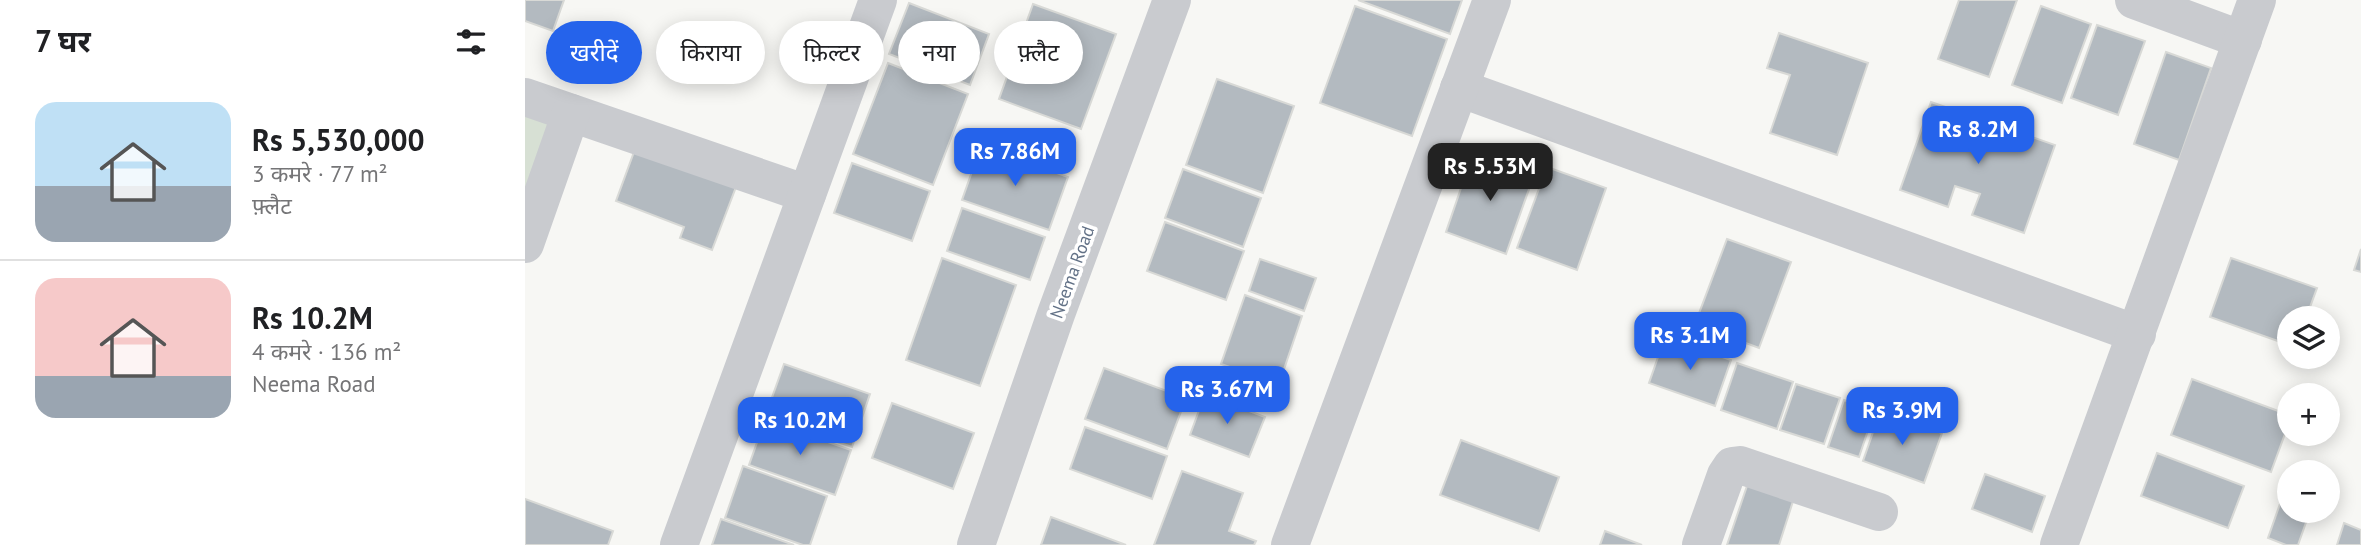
<!DOCTYPE html>
<html lang="hi">
<meta charset="utf-8">
<style>
body{margin:0;font-family:"PT Sans","Noto Sans Devanagari",sans-serif;background:#f2f2f2;color:#202124;height:100vh;display:flex;flex-direction:column;font-size:26px;white-space:nowrap}
*{box-sizing:border-box;margin:0}
p{font-size:23px;color:#757577}
.icon{flex:none;width:38px;height:38px;fill:none;stroke:currentColor;stroke-width:2;stroke-linecap:round;stroke-linejoin:round}
.map{position:relative;flex:1;overflow:hidden}
.side{display:flex;flex-direction:column;background:#fff;width:525px}
.side>*{flex:none}
.banner{position:absolute;left:21px;top:21px;width:665px;height:63px;display:flex;gap:14px}
.buttons{position:absolute;left:1752px;top:306px;display:grid;gap:14px}
.buttons a{display:grid;place-items:center;width:63px;height:63px;border-radius:50%;background:#fff;box-shadow:0 4px 18px #0003;font-size:35px}
.price{position:absolute;translate:-50% -60px;padding:0 16px;border-radius:14px;background:#2563eb;color:#fff;font-size:23px;line-height:46px;filter:drop-shadow(0 2px 4px #0008)}
.price::after{content:'';position:absolute;left:50%;top:42px;width:21px;height:16px;margin-left:-10px;background:inherit;clip-path:polygon(0 0,100% 0,50% 100%)}
.price.active{background:#222;color:#fff}
ul{padding:0;list-style:none}
li{display:flex;align-items:center;gap:21px;height:175px;padding:0 35px}
li+li{border-top:2px solid #e0e0e0}
li span{display:grid;place-items:center;flex:none;width:196px;height:140px;border-radius:21px;color:#555}
li>.icon{margin-inline-start:auto}
span .icon{width:84px;height:84px;fill:#fffc;stroke-width:1}
li b{font-size:30px}
h2{display:flex;justify-content:space-between;align-items:center;height:84px;padding:0 35px;font-size:30px}
.pill{padding:0 24px;border-radius:32px;background:#fff;box-shadow:0 4px 18px #0003;font-size:24px;line-height:63px}
.pill.active{background:#2563eb;color:#fff}
main{display:flex;flex:1;min-height:0}
.map>svg:first-child{display:block}
.green{fill:#d7e0d4}
.building{fill:#b3bac0;stroke:#d8d9d6;stroke-width:2}
.lines{fill:none;stroke-linecap:round;stroke-linejoin:round}
.minor{stroke:#c9cbcf;stroke-width:38}
.labels{text-anchor:middle;dominant-baseline:central;stroke-width:7;stroke-linejoin:round;paint-order:stroke}
.street-label{font-size:18px;fill:#637287;stroke:#fff}
</style>
<main>
<section class="side">
<h2>7 घर<svg class="icon" aria-label="filters" viewBox="0 0 24 24"><path d="M4 7h16M4 17h16"/><circle cx="9" cy="7" r="2"/><circle cx="15" cy="17" r="2"/></svg></h2>
<ul>
<li><span style="background:linear-gradient(#bfe0f5 60%,#9aa5b1 0)"><svg class="icon" aria-label="home" viewBox="0 0 24 24"><path d="M3 11l9-7 9 7M6 9v11h12V9"/></svg></span><div><b>Rs 5,530,000</b><p>3 कमरे · 77 m²</p><p>फ़्लैट</p></div></li>
<li><span style="background:linear-gradient(#f6c9c9 70%,#9aa5b1 0)"><svg class="icon" aria-label="home" viewBox="0 0 24 24"><path d="M3 11l9-7 9 7M6 9v11h12V9"/></svg></span><div><b>Rs 10.2M</b><p>4 कमरे · 136 m²</p><p>Neema Road</p></div></li>
</ul>
</section>
<div class="map">
<svg width="1836" height="545" viewBox="0 0 1836 545">
<rect width="100%" height="100%" fill="#f7f7f4"/>
<!-- green -->
<polygon class="green" points="0,106 42,121 0,235"/>
<!-- building -->
<g class="building">
<polygon points="0,0 39,0 28,31 0,21"/>
<polygon points="833,0 937,0 925,34"/>
<polygon points="1434,0 1492,0 1464,77 1413,59"/>
<polygon points="384,3 464,34 445,85 364,54"/>
<polygon points="508,4 591,34 556,129 474,99"/>
<polygon points="830,6 922,39 887,136 795,103"/>
<polygon points="1516,6 1566,24 1537,103 1487,85"/>
<polygon points="1572,25 1620,41 1593,115 1546,98"/>
<polygon points="1254,33 1343,63 1312,155 1245,133 1265,75 1242,68"/>
<polygon points="1641,52 1686,68 1654,160 1609,144"/>
<polygon points="363,63 443,94 408,185 328,154"/>
<polygon points="692,79 769,106 738,193 661,165"/>
<polygon points="1406,102 1530,145 1499,233 1447,215 1455,194 1430,186 1423,207 1375,190"/>
<polygon points="113,141 214,179 187,250 155,238 159,227 91,201"/>
<polygon points="456,146 543,177 524,230 437,200"/>
<polygon points="948,153 1009,175 981,254 921,232"/>
<polygon points="327,163 405,191 387,241 309,213"/>
<polygon points="1022,167 1081,188 1052,270 992,248"/>
<polygon points="658,169 736,198 718,247 640,218"/>
<polygon points="437,208 520,237 505,280 422,251"/>
<polygon points="640,222 719,251 701,300 622,271"/>
<polygon points="1202,239 1266,262 1234,348 1170,324"/>
<polygon points="1836,249 1836,272 1829,270"/>
<polygon points="417,258 491,285 455,386 381,360"/>
<polygon points="1706,258 1792,288 1781,318 1764,318 1764,345 1685,317"/>
<polygon points="735,259 791,278 779,311 724,291"/>
<polygon points="720,295 777,316 754,384 696,364"/>
<polygon points="1140,337 1206,360 1190,406 1124,383"/>
<polygon points="1212,363 1268,382 1252,429 1196,410"/>
<polygon points="259,364 345,394 327,447 240,417"/>
<polygon points="579,368 661,398 642,449 560,419"/>
<polygon points="1667,379 1764,415 1764,423 1746,472 1646,435"/>
<polygon points="1271,384 1315,398 1299,444 1255,430"/>
<polygon points="680,394 740,417 724,457 665,435"/>
<polygon points="1319,400 1350,410 1334,457 1303,447"/>
<polygon points="367,403 449,433 428,489 347,458"/>
<polygon points="1355,412 1417,433 1399,483 1338,461"/>
<polygon points="240,420 326,450 310,495 224,465"/>
<polygon points="560,427 642,456 627,499 545,469"/>
<polygon points="936,440 1034,477 1014,531 915,495"/>
<polygon points="1632,453 1719,486 1703,528 1616,496"/>
<polygon points="218,466 302,496 285,545 278,545 200,518"/>
<polygon points="657,471 718,493 704,531 731,541 729,545 629,545"/>
<polygon points="1460,474 1520,496 1507,532 1447,509"/>
<polygon points="1224,480 1270,495 1254,545 1202,545"/>
<polygon points="1757,498 1764,501 1764,511 1785,511 1773,545 1761,545 1743,538"/>
<polygon points="0,499 88,531 83,545 0,545"/>
<polygon points="526,517 601,545 516,545"/>
<polygon points="196,519 269,545 187,545"/>
<polygon points="1819,523 1836,530 1836,545 1812,545"/>
<polygon points="1080,531 1117,545 1075,545"/>
</g>
<g class="lines">
<!-- minor -->
<g class="minor">
<polyline points="1609,0 1718,40"/>
<polyline points="934,88 1612,334"/>
<polyline points="0,97 282,194"/>
<polyline points="0,244 46,113"/>
<polyline points="154,545 353,0"/>
<polyline points="451,545 531,314 647,0"/>
<polyline points="765,545 967,0"/>
<polyline points="1176,545 1201,475 1207,466 1215,465 1354,512"/>
<polyline points="1534,545 1732,0"/>
</g>
</g>
<g class="labels">
<!-- street labels -->
<g class="street-label">
<text transform="translate(547 272) rotate(-70)">Neema Road</text>
</g>
</g>
</svg>
<div class="buttons">
<a><svg class="icon" aria-label="layers" viewBox="0 0 24 24"><path d="M12 4l9 5-9 5-9-5zM3 14l9 5 9-5"/></svg></a>
<a>+</a>
<a>−</a>
</div>
<b class="price" style="left:1453px;top:166px">Rs 8.2M</b>
<b class="price" style="left:490px;top:188px">Rs 7.86M</b>
<b class="price active" style="left:965px;top:203px">Rs 5.53M</b>
<b class="price" style="left:1165px;top:372px">Rs 3.1M</b>
<b class="price" style="left:702px;top:426px">Rs 3.67M</b>
<b class="price" style="left:1377px;top:447px">Rs 3.9M</b>
<b class="price" style="left:275px;top:457px">Rs 10.2M</b>
<div class="banner">
<a class="pill active">खरीदें</a>
<a class="pill">किराया</a>
<a class="pill">फ़िल्टर</a>
<a class="pill">नया</a>
<a class="pill">फ़्लैट</a>
</div>
</div>
</main>
